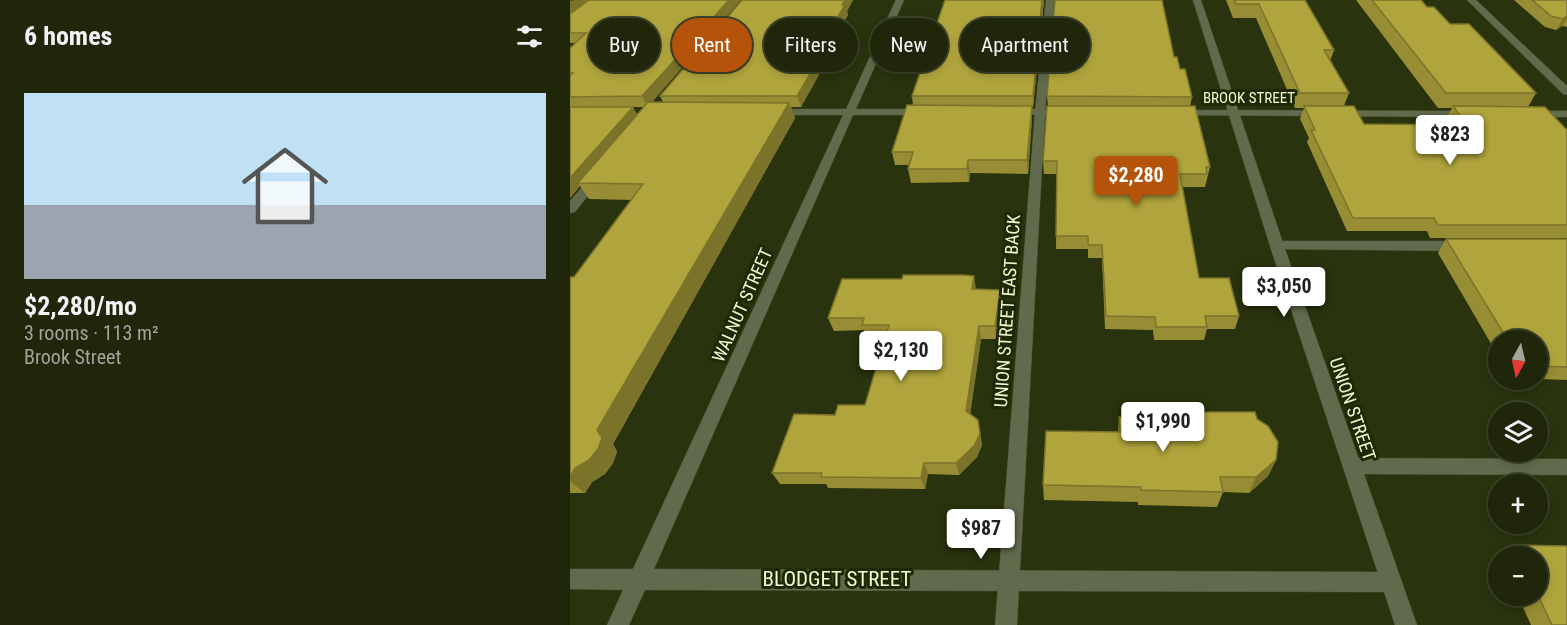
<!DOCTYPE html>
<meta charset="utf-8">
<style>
body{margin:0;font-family:"Roboto Condensed",sans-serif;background:#272e13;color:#f1f3f6;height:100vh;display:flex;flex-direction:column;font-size:22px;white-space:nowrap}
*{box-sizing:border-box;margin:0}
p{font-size:20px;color:#a1a59c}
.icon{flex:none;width:33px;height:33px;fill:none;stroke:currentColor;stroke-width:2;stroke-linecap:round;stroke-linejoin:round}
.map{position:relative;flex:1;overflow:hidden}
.sheet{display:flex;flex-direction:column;background:#1f260a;width:570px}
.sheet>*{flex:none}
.top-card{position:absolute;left:18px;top:18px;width:570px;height:54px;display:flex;gap:12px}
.needle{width:39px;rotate:188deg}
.buttons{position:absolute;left:918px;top:330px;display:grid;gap:12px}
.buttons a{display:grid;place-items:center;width:60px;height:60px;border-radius:50%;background:#1f260a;box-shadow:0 3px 9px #0003,0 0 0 2px #3c432b;font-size:30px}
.price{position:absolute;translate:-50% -51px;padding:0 14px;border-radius:6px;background:#fff;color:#222;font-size:20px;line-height:39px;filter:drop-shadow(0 2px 3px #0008)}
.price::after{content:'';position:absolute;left:50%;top:36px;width:18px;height:14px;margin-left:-9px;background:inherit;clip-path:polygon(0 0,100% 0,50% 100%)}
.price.current{background:#b45309;color:#fff}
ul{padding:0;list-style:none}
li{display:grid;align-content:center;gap:12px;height:318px;padding:0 24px}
li span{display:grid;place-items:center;height:186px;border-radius:0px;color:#555}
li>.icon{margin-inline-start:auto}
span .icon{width:108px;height:108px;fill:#fffc;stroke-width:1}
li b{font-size:26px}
h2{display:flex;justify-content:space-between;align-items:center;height:72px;padding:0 24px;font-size:26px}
.tag{padding:0 21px;border-radius:27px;background:#1f260a;box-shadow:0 3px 9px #0003,0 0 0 2px #3c432b;font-size:21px;line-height:54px}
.tag.current{background:#b45309;color:#fff}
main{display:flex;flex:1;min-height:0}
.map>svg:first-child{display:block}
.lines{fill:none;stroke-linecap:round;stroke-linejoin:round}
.service-casing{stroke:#454f29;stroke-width:1}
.minor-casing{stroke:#454f29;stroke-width:1}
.tertiary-casing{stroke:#454f29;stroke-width:1}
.service{fill:#616a4d;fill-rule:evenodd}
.minor{fill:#616a4d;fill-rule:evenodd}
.tertiary{fill:#616a4d;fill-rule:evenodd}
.wall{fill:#978d34;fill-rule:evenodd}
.shaded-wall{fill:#7b732a}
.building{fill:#b0a43c;stroke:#7b732a;stroke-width:1.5}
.labels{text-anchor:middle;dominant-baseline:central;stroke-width:6;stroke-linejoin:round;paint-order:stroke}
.far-street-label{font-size:15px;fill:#eefad6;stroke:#1f2903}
.street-label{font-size:18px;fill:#eefad6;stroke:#1f2903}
.near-street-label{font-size:21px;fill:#eefad6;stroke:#1f2903}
</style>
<main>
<section class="sheet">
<h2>6 homes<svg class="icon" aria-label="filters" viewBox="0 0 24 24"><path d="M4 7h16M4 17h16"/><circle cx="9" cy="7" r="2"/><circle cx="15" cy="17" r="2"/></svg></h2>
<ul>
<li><span style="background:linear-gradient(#bfe0f5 60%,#9aa5b1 0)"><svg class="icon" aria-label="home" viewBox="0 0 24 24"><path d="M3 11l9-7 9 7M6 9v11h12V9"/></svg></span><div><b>$2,280/mo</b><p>3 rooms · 113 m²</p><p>Brook Street</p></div></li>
</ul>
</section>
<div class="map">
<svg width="997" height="625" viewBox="0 0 997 625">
<rect width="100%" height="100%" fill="#29330d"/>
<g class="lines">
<!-- service casing -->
<g class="service-casing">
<g id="service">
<polygon points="476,0 484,0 475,112 447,625 425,625 465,112"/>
<polygon points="27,173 33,177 5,212 0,213 0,201 23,174"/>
<polygon points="707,241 893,241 900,246 893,251 702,249 700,246"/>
</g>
</g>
<!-- minor casing -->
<g class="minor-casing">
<g id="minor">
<polygon points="326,0 334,0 286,109 355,109 360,112 355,115 283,115 84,569 821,572 828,575 831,582 828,589 821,592 75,590 59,625 37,625 53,590 0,589 0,569 63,569 273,115 202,115 197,112 202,109 276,109"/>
<polygon points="897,0 906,0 997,86 997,95 993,94"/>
<polygon points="496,109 501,112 500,114 442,115 437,112 442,109"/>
<polygon points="607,110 898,111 903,114 898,117 603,115 603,111"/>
<polygon points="997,111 997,117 961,117 956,114 961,111"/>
<polygon points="783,458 997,459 997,475 783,474 777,472 774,466 777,460"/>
</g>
</g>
<!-- tertiary casing -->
<g class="tertiary-casing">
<polygon id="tertiary" points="623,0 631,0 714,246 847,625 825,625 700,246"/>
</g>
<!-- service -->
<use href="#service" class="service"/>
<!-- minor -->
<use href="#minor" class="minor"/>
<!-- tertiary -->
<use href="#tertiary" class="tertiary"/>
</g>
<!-- wall -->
<g class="wall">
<path d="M0 0 82 102H93L90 96 172 0H283L277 11 278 15 250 62 252 69 231 107H221L225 118 43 444 47 452 43 463 35 474 22 482 15 493H0V277H4L62 200 19 199 10 186 0 198V48L5 43H0ZM63 107H74L67 115Z"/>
<polygon points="375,0 474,0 463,107 462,107 462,118 458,174 400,173 399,182 341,183 338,169 339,165 325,165 322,152 343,105 342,96"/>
<polygon points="656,0 735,0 764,50 760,61 779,93 774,106 794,124 881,125 876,119 882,108 868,108 786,0 851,0 857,7 966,93 958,107 997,130 997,238 860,238 857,231 777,231 737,142 739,138 730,119 734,108 725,108 686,18 663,18"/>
<polygon points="944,0 997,0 997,27 992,26 986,30 975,27"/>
<polygon points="604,57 622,97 620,106 640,167 635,187 612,187 629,278 669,316 665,329 637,329 634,340 584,340 583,330 535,329 532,258 518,258 518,249 486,249 487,174 474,174 473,161 478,106 477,96"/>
<polygon points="876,239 997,239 997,380 968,379 968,340 928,340 928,347 923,347 868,253"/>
<polygon points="406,289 432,302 426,339 411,339 400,414 408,420 410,432 412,445 407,457 389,475 358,474 355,489 258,488 256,484 210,484 202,473 265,415 295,405 316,338 297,338 294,330 264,331 258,318"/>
<polygon points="596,412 687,419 706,460 698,476 679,493 653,492 647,507 568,505 568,502 474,500 473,485 548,432 549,417 595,418"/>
<polygon points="944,545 997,546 997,625 961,625 948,596 968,596 968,556 931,556"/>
</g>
<!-- shaded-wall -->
<g class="shaded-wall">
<polygon points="3,0 20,0 0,16 0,2"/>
<polygon points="159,0 171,0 78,107 72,96"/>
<polygon points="275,0 283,0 277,11 278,15 250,62 252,69 231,107 227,96 242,59"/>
<polygon points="472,0 474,0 463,107 463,96"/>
<polygon points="997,16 997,18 992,26 986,30 993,19"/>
<polygon points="219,103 225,118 43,444 47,452 43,463 35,474 22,482 15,493 0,481 0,477"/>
<polygon points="462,106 462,118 458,174 457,160"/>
<polygon points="63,107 69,118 8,183 10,186 0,198 0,178"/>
<polygon points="398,160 400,173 399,182 397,169"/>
<polygon points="404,276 406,289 402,289"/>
<polygon points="430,290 432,302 426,339 425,326"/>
<polygon points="409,326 411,339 399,423 396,411"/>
<polygon points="408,420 412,445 407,457 389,475 386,463"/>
<polygon points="706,460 698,476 679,493 686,477"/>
<polygon points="354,463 358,474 355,489 351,478"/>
</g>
<!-- building -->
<g class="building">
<polygon points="19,0 159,0 72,96 0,97 0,76 3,73 0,73 0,48 16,33 0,33 0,14"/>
<polygon points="172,0 275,0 272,5 275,5 242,59 249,59 227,96 90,96"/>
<polygon points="375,0 472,0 463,96 342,96"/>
<polygon points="485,0 592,0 604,57 607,57 610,69 615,69 622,97 477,96"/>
<polygon points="664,0 735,0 764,50 754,50 779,93 730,93 689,4 666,4"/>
<polygon points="802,0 851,0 857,7 864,7 880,24 899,24 966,93 876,93"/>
<polygon points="962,0 997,0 997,16 993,19 981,16"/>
<polygon points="78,102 219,103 27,430 32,438 28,449 19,460 5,468 0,477 0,277 4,277 73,184 8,183"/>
<polygon points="337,105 462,106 457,160 398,160 397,169 338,169 343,152 322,152"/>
<polygon points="477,106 625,106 640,167 636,167 637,174 610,174 629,278 659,278 669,316 635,316 637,327 586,327 585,317 536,316 532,245 518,245 518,236 486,236 487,161 473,161"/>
<polygon points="734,106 784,106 794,124 897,125 883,106 975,107 997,130 997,225 868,225 864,218 783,218 741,130 745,130"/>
<polygon points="0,107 63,107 0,178"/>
<polygon points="876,239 997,239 997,367 968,366 968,340 946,340 942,334 934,334"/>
<polygon points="333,275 392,275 404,276 402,289 430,290 425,326 409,326 396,411 408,420 410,434 404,446 386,463 354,463 351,478 251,477 252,473 202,473 224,414 265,415 268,405 295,405 319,325 292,325 294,318 258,318 272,279 332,279"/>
<polygon points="596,412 685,412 687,419 698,426 708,442 706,460 686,477 650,477 653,492 571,490 571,487 473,485 476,431 550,432 549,417 596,418"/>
<polygon points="944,545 997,546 997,625 982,625 968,595 968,556 949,556"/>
</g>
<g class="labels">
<!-- far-street labels -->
<g class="far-street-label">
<text x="679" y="98">BROOK STREET</text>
</g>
<!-- street labels -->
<g class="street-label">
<text transform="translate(172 305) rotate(-66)">WALNUT STREET</text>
<text transform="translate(437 311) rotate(-86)">UNION STREET EAST BACK</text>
<text transform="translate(783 409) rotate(71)">UNION STREET</text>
</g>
<!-- near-street labels -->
<g class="near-street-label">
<text x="267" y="579">BLODGET STREET</text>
</g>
</g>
</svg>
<div class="buttons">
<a><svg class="needle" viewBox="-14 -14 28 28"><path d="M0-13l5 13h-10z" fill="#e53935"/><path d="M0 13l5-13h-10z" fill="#a1a59c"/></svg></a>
<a><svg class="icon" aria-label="layers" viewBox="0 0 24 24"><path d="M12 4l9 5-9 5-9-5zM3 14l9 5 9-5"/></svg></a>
<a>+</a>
<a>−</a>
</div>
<b class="price" style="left:880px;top:166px">$823</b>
<b class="price current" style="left:566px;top:207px">$2,280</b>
<b class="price" style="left:714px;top:318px">$3,050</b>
<b class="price" style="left:331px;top:382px">$2,130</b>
<b class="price" style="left:593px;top:453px">$1,990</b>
<b class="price" style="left:411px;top:560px">$987</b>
<div class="top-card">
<a class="tag">Buy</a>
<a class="tag current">Rent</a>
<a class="tag">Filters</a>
<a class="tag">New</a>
<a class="tag">Apartment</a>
</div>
</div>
</main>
